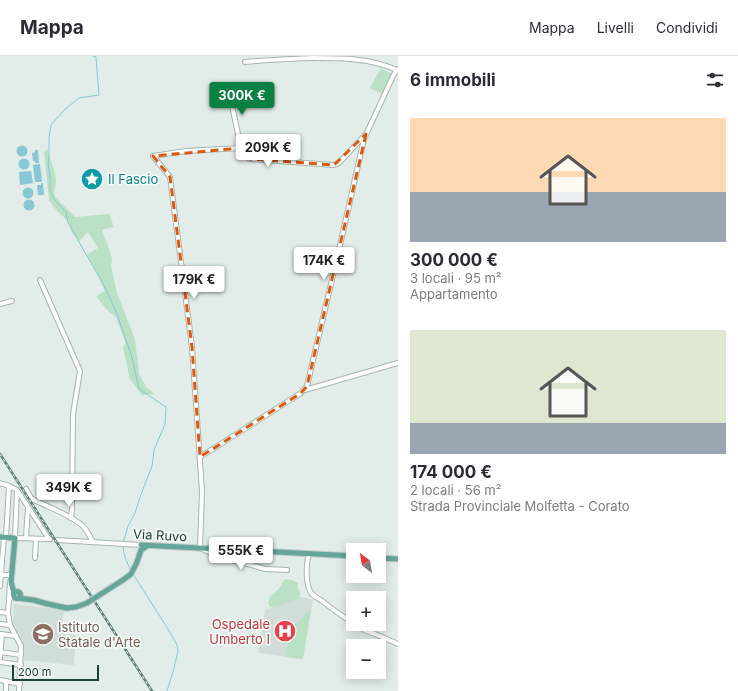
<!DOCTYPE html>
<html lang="it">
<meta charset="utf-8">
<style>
body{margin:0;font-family:Inter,sans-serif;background:#f7f7f7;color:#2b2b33;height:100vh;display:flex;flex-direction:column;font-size:15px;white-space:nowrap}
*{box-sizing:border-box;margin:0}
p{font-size:13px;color:#7c7c81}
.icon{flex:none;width:22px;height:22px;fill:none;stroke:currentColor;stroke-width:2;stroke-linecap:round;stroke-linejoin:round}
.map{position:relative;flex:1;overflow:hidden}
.panel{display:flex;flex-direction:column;background:#fff;width:340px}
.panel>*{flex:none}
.needle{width:26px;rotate:329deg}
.controls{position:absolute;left:346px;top:487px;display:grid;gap:8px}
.controls a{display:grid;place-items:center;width:40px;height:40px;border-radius:0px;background:#fff;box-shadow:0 2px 10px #0003;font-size:20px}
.scale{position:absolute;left:12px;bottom:10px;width:87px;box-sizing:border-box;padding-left:4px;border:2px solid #214039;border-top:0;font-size:11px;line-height:14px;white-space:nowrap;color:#214039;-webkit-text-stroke:3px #f3faf7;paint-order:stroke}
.price{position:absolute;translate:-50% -34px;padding:0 9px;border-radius:4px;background:#fff;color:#222;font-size:13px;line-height:26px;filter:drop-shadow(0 1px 2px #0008)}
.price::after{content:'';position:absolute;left:50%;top:24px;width:12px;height:9px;margin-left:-6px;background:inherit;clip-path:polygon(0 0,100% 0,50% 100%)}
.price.on{background:#0b8043;color:#fff}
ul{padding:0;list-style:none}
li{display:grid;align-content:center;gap:8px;height:212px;padding:0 12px}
li span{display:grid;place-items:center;height:124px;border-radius:0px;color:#555}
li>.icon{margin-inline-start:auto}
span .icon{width:72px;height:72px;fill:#fffc;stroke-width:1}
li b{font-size:17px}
h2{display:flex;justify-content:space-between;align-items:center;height:48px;padding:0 12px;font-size:17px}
header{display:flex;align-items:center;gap:24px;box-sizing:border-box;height:56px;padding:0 20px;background:#fff;border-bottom:1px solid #e1e1e2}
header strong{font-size:19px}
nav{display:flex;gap:22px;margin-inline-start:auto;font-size:14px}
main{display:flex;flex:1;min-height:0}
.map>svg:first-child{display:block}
.built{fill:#d0ddd8}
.green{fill:#bae0c6}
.water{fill:#87c7d6}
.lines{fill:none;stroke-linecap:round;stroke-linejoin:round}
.stream{stroke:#87c7d6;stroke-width:1}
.minor-casing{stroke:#a4b6b1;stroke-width:6}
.major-casing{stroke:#c1cac8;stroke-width:7}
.minor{stroke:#fff;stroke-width:4}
.major{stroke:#64a698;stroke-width:5}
.rail-casing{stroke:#5b7c74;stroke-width:2.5}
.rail{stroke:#f3faf7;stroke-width:1;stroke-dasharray:3;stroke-linecap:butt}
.major-bridge-casing{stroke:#c1cac8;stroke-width:7;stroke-linecap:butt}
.major-bridge{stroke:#64a698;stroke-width:5}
.marked{fill:none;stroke:#de580e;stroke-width:3;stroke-dasharray:8 5;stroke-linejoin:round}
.labels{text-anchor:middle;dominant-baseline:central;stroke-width:3.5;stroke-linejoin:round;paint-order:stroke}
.culture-label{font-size:13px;fill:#0d838f;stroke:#f3faf7;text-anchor:start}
.street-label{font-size:13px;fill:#214039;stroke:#f3faf7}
.health-label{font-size:13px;fill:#be3a42;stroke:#f3faf7;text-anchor:end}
.education-label{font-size:13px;fill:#785e54;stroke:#f3faf7;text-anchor:start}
</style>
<header>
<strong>Mappa</strong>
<nav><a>Mappa</a><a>Livelli</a><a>Condividi</a></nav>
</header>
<main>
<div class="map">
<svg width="398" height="635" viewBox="0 0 398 635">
<rect width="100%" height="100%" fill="#e2ede9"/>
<!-- built -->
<g class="built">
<polygon points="302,541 313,544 302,603 258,597 265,554"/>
<polygon points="14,548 64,554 61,577 76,579 74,609 24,604 23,590 17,576 13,568"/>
</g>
<!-- green -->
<g class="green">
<polygon points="381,12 392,18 382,38 370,32"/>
<polygon points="47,93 54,113 56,125 54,137 56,142 75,161 109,158 114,171 95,175 102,174 110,195 112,203 111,210 117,237 135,283 139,318 146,331 155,338 142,339 130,323 123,292 125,289 125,285 116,261 108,255 96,240 105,235 94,211 87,199 88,198 98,192 88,176 79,185 72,177 67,164 56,154 49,144 44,96"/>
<polygon points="286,523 292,524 298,527 298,533 300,537 300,542 277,550 270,551 268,547 270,541 278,534 284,524"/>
<polygon points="311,554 303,603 285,601 292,572 293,573 294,572 293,570"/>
</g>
<!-- water -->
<g class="water">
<circle cx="22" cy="95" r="5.5"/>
<polygon points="35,94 38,94 39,107 35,107 35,105 33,105 32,97 35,96"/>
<circle cx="24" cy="108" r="5.5"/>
<polygon points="40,108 42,126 35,126 33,109"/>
<polygon points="31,115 33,127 20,129 19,116"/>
<polygon points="41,127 43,127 44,139 38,139 37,129 41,129"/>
<circle cx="28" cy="137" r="5.5"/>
<circle cx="29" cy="149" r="5.5"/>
</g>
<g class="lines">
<!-- stream -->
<g class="stream">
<polyline points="93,0 96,1 99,39 79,42 64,54 51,69 49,82 49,102 48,107 50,121 50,135 54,143 66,156 68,166 83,193 101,224 115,253 132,301 139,333 166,351 165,368 154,394 152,410 140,441 135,457 128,470 123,487"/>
<path d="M123 490C123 498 127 506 130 513"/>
<polyline points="133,518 168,573 177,589 178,595 173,616 167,635"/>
</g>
<!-- minor casing -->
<g class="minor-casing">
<g id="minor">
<path d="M245 6C267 4 290 3 312 2 341 2 370 2 397 14"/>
<polyline points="228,31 241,92"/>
<polyline points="153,100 170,121 192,291 202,435 200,492 213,498 265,513 287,514"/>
<polyline points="153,100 186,95 241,92 244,98 250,103 334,109 339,107 364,80"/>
<polyline points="40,224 80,315 73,358 72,453 71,462"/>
<polyline points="0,248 12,245"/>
<polyline points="305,334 398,307"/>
<polyline points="200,401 301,337 307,330 338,198 364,83 394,18 398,13"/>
<polyline points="0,428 0,427 9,430 17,434 49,483"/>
<path d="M26 433 31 442 34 444C50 452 69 458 83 470 87 474 90 481 93 486"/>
<polyline points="17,434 15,482 50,483"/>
<polyline points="6,481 9,430"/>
<polyline points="26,482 28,451"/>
<polyline points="57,484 141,489"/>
<path d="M309 498C306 508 305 530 312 538 315 541 319 543 322 545 332 553 342 560 353 567"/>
<polyline points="35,502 36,483"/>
<polyline points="0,519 12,519"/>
<polyline points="0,530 4,481"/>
<polyline points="14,538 9,544 8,557 10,569 21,590 19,635"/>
<polyline points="9,543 10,526"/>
<polyline points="0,556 8,557"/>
<polyline points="0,568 10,569"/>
<polyline points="354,568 366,575 375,578 398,588"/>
<polyline points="0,578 16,580"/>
<polyline points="0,596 21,599"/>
<polyline points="0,602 2,578"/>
<polyline points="0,606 21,609"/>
<polyline points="0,624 20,628"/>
<polyline points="6,635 6,625"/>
</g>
</g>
<!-- major casing -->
<g class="major-casing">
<g id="major">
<polyline points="0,481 15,482 11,526 14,537"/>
<polyline points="141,489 353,500"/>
<polyline points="379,502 398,503"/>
<polyline points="137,506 141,494 147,490"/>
<circle cx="17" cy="539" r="3.5"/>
<polyline points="18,542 33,544 48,548 67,552"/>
</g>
</g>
<!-- minor -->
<use href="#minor" class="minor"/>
<!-- major -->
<use href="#major" class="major"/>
<!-- rail casing -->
<g class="rail-casing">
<polyline id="rail" points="0,398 152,635"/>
</g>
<!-- rail -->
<use href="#rail" class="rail"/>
<!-- major-bridge casing -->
<g class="major-bridge-casing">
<polyline id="major-bridge" points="67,552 76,551 87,547 123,524 131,518 137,506"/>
</g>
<!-- major-bridge -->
<use href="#major-bridge" class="major-bridge"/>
</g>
<!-- marked area -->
<path class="marked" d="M366 78 307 330 301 337 200 401 192 291 170 121 153 100 241 92 250 103 334 109Z"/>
<!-- icons -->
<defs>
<g id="sight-disc" transform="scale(1.15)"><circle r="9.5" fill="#0f9aa8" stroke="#f3faf7"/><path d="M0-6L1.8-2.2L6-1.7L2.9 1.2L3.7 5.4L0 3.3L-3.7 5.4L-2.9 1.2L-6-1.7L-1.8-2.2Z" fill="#fff"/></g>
<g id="hospital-disc" transform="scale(1.15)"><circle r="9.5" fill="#e0444e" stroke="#f3faf7"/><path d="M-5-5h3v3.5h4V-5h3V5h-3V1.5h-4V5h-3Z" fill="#fff"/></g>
<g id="school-disc" transform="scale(1.15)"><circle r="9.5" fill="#8d6e63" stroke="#f3faf7"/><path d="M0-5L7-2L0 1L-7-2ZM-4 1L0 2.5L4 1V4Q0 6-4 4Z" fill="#fff"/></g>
</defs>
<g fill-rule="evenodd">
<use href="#sight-disc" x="92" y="123"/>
<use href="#hospital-disc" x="285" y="575"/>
<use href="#school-disc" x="43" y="578"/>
</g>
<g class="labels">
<!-- culture labels -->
<g class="culture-label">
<text x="108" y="123">Il Fascio</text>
</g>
<!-- street labels -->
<g class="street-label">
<text transform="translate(160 479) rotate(3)">Via Ruvo</text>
</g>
<!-- health labels -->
<g class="health-label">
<text x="270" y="568">Ospedale<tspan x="270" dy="15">Umberto I</tspan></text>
</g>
<!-- education labels -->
<g class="education-label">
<text x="58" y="571">Istituto<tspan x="58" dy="15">Statale d'Arte</tspan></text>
</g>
</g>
</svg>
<div class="controls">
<a><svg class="needle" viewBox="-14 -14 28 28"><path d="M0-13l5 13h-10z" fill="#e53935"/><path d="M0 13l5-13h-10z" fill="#7c7c81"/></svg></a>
<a>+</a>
<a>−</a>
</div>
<div class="scale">200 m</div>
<b class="price on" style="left:242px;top:60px">300K €</b>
<b class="price" style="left:268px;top:112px">209K €</b>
<b class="price" style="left:324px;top:225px">174K €</b>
<b class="price" style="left:194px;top:244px">179K €</b>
<b class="price" style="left:69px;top:452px">349K €</b>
<b class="price" style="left:241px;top:515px">555K €</b>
</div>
<section class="panel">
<h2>6 immobili<svg class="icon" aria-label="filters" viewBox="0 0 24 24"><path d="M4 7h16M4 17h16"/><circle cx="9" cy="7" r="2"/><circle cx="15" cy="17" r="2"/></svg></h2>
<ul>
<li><span style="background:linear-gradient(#ffd9b3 60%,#9aa5b1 0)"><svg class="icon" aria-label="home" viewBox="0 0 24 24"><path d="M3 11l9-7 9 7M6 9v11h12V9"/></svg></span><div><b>300 000 €</b><p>3 locali · 95 m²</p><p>Appartamento</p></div></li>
<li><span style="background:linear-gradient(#dfe7d0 75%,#9aa5b1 0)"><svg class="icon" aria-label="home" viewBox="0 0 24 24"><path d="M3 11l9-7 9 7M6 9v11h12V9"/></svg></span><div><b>174 000 €</b><p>2 locali · 56 m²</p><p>Strada Provinciale Molfetta - Corato</p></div></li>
</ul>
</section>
</main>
